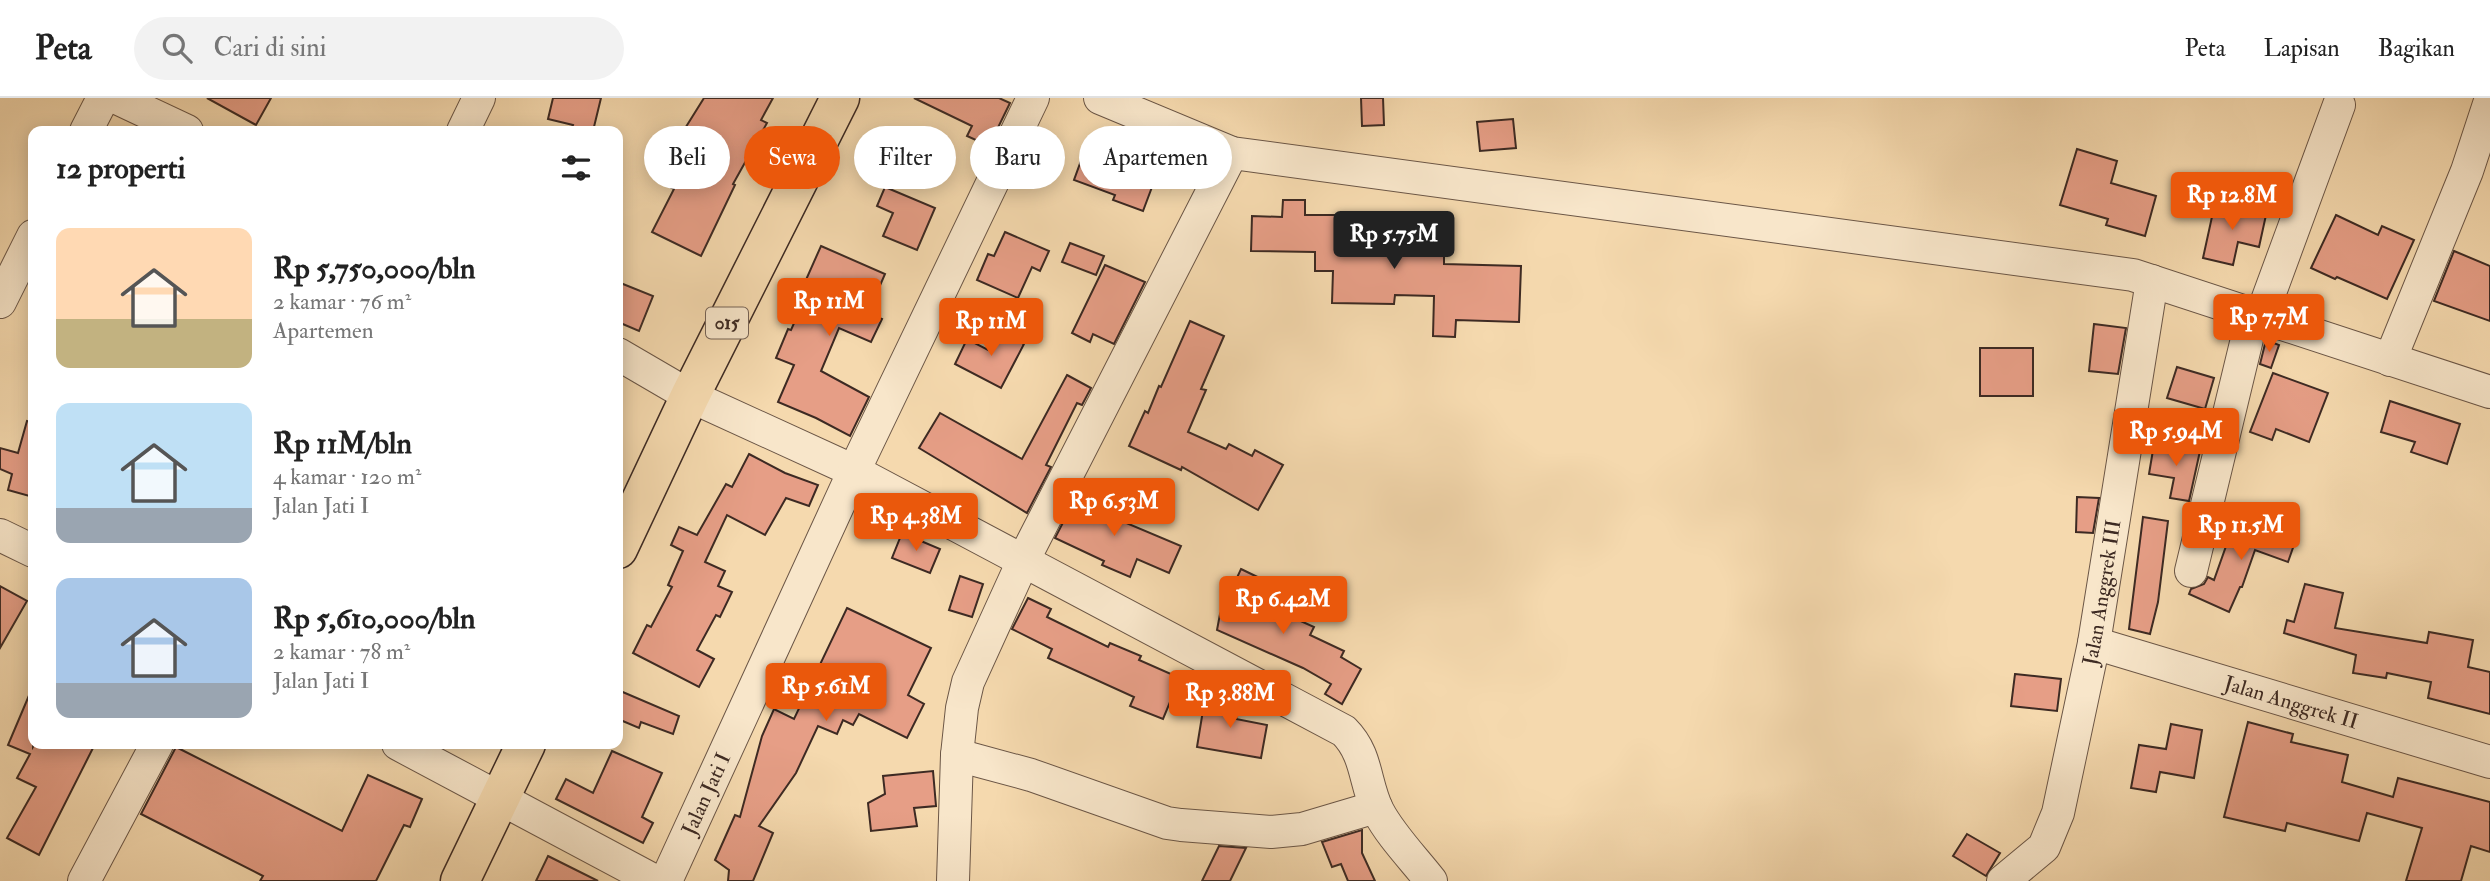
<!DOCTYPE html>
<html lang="id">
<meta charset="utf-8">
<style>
body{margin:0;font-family:"IM FELL Double Pica",serif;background:#f2f2f2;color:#222;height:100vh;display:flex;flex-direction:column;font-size:26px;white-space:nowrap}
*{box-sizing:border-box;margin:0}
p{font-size:23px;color:#767676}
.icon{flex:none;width:38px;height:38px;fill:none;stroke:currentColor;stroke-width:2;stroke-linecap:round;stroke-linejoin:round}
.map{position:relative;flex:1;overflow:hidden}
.side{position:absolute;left:28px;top:28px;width:595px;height:623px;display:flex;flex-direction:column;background:#fff;border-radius:14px;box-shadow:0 4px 18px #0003}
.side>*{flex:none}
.hud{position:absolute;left:644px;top:28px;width:665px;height:63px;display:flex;gap:14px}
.price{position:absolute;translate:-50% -60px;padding:0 16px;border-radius:7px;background:#ea580c;color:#fff;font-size:23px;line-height:46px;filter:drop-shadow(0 2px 4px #0008)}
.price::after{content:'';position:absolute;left:50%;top:42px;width:21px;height:16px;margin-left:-10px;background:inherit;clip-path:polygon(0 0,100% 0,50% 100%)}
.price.current{background:#222;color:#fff}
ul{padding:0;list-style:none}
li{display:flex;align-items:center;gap:21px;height:175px;padding:0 28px}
li span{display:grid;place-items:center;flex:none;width:196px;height:140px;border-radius:14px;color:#555}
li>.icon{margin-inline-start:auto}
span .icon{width:84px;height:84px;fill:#fffc;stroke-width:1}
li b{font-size:30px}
h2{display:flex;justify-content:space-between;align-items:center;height:84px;padding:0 28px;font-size:30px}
.tag{padding:0 24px;border-radius:32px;background:#fff;box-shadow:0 4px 18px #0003;font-size:24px;line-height:63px}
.tag.current{background:#ea580c;color:#fff}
header{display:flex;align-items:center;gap:42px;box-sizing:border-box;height:98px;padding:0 35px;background:#fff;border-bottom:2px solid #e0e0e0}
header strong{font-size:33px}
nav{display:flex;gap:38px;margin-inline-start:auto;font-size:24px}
.search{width:490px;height:63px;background:#f2f2f2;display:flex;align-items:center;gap:18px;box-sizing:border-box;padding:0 24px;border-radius:38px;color:#767676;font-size:26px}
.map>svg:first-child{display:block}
.building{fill:#e69e86;stroke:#3d2a23;stroke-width:2}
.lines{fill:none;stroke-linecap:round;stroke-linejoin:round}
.minor-casing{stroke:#6b5646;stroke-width:34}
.major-casing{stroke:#3d2a23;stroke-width:41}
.minor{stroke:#f8e6ca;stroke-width:32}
.major{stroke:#f5d9ae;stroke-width:38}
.labels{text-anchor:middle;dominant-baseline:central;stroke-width:5;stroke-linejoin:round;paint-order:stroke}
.shield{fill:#f8e6ca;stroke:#756255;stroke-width:2}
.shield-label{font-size:19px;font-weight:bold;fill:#3d2a23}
.street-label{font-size:21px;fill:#3d2a23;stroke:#f8e6ca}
</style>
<header>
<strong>Peta</strong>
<div class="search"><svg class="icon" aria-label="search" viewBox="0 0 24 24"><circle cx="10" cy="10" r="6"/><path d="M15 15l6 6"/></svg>Cari di sini</div>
<nav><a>Peta</a><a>Lapisan</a><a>Bagikan</a></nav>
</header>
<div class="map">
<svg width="2490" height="783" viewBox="0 0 2490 783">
<rect width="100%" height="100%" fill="#f5d9ae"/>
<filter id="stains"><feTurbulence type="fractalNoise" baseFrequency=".00286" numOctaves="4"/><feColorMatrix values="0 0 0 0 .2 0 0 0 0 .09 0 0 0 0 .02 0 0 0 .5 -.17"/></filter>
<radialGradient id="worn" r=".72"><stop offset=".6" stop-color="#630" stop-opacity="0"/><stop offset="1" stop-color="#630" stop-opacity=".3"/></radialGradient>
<!-- building -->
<g class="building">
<polygon points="207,0 271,0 256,27"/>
<polygon points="553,0 601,0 593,33 571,33 573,27 548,21"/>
<polygon points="704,0 773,0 761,22 767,25 733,86 735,87 701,158 652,134 674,91 656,82 679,40"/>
<polygon points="914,0 999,0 1010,5 989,48 967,38 972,28"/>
<polygon points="1361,0 1383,0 1384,27 1362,28"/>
<polygon points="1513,21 1516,50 1480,53 1477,24"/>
<polygon points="1135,37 1167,49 1143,113 1113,102 1115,97 1074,82 1090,38 1130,53"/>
<polygon points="2077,51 2117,63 2111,85 2156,98 2145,138 2106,127 2108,121 2060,107"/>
<polygon points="885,89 935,110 917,152 883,138 893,115 877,108"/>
<polygon points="1283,102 1305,102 1305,117 1337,117 1336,152 1401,153 1401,144 1444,146 1444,166 1521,168 1519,224 1456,222 1455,239 1433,238 1434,198 1395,197 1394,206 1332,205 1333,173 1315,173 1315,154 1251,153 1252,118 1282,119"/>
<polygon points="2215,105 2266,117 2259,149 2238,144 2233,167 2203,160"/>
<polygon points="2336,117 2378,137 2382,128 2414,142 2387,201 2337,179 2335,181 2311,170"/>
<polygon points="1005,134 1049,153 1040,173 1032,169 1018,200 977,182 988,156 994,158"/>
<polygon points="1070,145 1104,158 1096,177 1062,164"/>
<polygon points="821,148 885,176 868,215 882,221 871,244 839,230 821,273 869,299 850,338 816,320 778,304 794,267 776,260 788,231 791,232 811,187 805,184"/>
<polygon points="2454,153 2490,168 2490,223 2434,203"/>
<polygon points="1105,167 1145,184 1114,246 1093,236 1090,244 1072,235"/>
<polygon points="618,184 653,198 639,233 618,224"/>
<polygon points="1190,223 1224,238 1201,291 1206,292 1188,334 1226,351 1229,346 1252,358 1255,352 1283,367 1258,412 1182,369 1181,372 1129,348 1145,313 1148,315 1159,288 1161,289"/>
<polygon points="2094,226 2126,230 2118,276 2089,273"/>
<polygon points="998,232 1024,246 1001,290 955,266 967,241 988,252"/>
<polygon points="2266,242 2279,247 2271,270 2260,266"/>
<rect x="1980" y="250" width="53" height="48"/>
<polygon points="2177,269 2214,280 2205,311 2167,300"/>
<polygon points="2273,275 2328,295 2309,344 2276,331 2272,342 2250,334"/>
<polygon points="1067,277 1091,290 1082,307 1077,305 1046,367 1051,369 1027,415 919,350 940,315 1022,361"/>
<polygon points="2390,303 2460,326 2447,366 2411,354 2415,344 2381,334"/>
<polygon points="27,323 33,324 33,399 8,392 12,376 0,371 0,350 18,355"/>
<polygon points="2154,346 2200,353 2189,403 2170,400 2174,380 2149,376"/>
<polygon points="749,356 785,375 818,387 809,408 786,400 765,437 727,417 705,464 725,473 718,488 732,494 720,519 716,517 697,552 714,561 699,589 633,555 647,527 651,529 672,489 668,487 683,453 671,447 679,429 697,437 726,386 732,389"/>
<polygon points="1084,384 1095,389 1086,408 1181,448 1169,475 1137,461 1130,479 1102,467 1104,463 1055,440"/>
<polygon points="2077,399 2099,400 2093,435 2076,434"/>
<polygon points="2143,419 2168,423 2158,504 2150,536 2129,531"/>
<polygon points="2236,420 2296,441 2288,464 2255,452 2242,489 2240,489 2229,514 2189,496 2191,491 2204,486 2208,479 2214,482"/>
<polygon points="902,435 940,451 930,475 892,460"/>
<polygon points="1241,471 1270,485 1261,505 1314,529 1310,537 1344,553 1341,559 1361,571 1342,606 1325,596 1331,586 1303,570 1217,532 1220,516"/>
<polygon points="960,478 983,486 972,519 949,512"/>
<polygon points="2305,486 2343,495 2335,530 2427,545 2429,534 2473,542 2468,569 2490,574 2490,616 2428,600 2431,584 2387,575 2386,580 2353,575 2356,557 2284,535 2287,522 2294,524"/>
<polygon points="0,488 27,503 0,550"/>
<polygon points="1028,500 1051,511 1047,519 1108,549 1110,545 1141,558 1139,562 1180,580 1163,621 1130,608 1134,599 1048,560 1052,551 1012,531"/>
<polygon points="847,510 931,550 908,597 924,606 907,640 859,616 853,627 843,622 837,636 818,628 796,675 759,728 773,735 753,783 728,783 729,772 715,762 735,717 740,719 762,638 774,611 794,621"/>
<polygon points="2015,576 2061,581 2057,613 2011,608"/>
<polygon points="33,588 33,649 35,646 95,646 39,757 7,740 36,689 17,680 30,656 8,647"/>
<polygon points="618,592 679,618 673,636 641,624 639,630 618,621"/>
<polygon points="1205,600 1239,605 1236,621 1267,627 1261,660 1197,649"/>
<polygon points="2248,624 2293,636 2291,644 2348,657 2342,684 2393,699 2398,680 2490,704 2490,754 2471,748 2461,783 2406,783 2422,730 2367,715 2359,743 2287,725 2285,733 2224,719"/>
<polygon points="2171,626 2202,632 2194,680 2160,674 2156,694 2131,690 2139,647 2166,651"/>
<polygon points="176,649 342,733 368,677 422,701 410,729 404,727 376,783 260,783 263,778 141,716"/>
<polygon points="612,653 662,675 642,719 653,725 643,745 556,701 566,681 593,695"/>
<polygon points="933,673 936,708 914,710 917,728 871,733 868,705 885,696 883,678"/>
<polygon points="1362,732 1362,755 1375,783 1348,783 1341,766 1332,769 1322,744"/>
<polygon points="1967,736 2000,755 1986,778 1953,758"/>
<polygon points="1219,748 1246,750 1230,783 1202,783"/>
<polygon points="548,758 598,783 536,783"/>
</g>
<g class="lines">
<!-- minor casing -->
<g class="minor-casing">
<g id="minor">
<polyline points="117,0 187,33"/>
<polyline points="1100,0 1232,55 2133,177 2490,294"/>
<polyline points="86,33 103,0"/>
<polyline points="463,33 479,0"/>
<polyline points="0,204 33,138"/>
<polyline points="2261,219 2339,7"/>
<path d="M618 256 690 298 854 373 1344 633C1368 657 1364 685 1378 713 1391 738 1414 761 1431 783"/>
<polyline points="2390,262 2467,73 2490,3"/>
<polyline points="0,437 33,453"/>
<polyline points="2191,473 2253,216"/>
<path id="s1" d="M2094 545 2490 664"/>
<polyline points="398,646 655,783"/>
<polyline points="957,657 1031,677 1167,725 1181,727 1271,734 1302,731 1376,709"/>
<polyline points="84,783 157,646"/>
<path id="s2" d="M666 783 854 373 1033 0"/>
<polyline points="953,783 957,657 962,610 968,584 1024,461 1232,55"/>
<path id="s3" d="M2003 783 2044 749 2058 715 2094 545 2152 183"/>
</g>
</g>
<!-- major casing -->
<g class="major-casing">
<g id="major">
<polyline points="618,451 690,298 840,0"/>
<polyline points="460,783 526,646"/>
</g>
</g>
<!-- minor -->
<use href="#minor" class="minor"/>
<!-- major -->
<use href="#major" class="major"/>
</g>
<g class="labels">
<!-- shield labels -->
<rect class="shield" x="706" y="209.5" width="42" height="31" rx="5"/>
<g class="shield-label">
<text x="727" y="225">015</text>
</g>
<!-- street labels -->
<g class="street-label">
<text stroke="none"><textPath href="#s3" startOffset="315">Jalan Anggrek III</textPath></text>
<text stroke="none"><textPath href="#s1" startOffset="206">Jalan Anggrek II</textPath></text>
<text stroke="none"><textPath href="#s2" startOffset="96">Jalan Jati I</textPath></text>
</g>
</g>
<rect width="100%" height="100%" filter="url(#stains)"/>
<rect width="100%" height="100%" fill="url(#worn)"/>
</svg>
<b class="price" style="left:2232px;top:134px">Rp 12.8M</b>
<b class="price current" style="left:1394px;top:173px">Rp 5.75M</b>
<b class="price" style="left:829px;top:240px">Rp 11M</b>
<b class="price" style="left:2269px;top:256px">Rp 7.7M</b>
<b class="price" style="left:991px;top:260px">Rp 11M</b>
<b class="price" style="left:2176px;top:370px">Rp 5.94M</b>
<b class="price" style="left:1114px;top:440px">Rp 6.53M</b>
<b class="price" style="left:916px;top:455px">Rp 4.38M</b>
<b class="price" style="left:2241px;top:464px">Rp 11.5M</b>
<b class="price" style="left:1283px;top:538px">Rp 6.42M</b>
<b class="price" style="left:826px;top:625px">Rp 5.61M</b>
<b class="price" style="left:1230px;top:632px">Rp 3.88M</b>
<div class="hud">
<a class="tag">Beli</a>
<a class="tag current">Sewa</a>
<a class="tag">Filter</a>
<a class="tag">Baru</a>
<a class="tag">Apartemen</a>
</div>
<section class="side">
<h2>12 properti<svg class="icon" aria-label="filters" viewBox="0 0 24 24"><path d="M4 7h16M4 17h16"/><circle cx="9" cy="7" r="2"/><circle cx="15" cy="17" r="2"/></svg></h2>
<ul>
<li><span style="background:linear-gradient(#ffd9b3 65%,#c2b280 0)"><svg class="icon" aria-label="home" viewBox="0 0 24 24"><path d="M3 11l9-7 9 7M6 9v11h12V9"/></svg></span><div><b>Rp 5,750,000/bln</b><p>2 kamar · 76 m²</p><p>Apartemen</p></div></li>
<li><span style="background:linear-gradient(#bfe0f5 75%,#9aa5b1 0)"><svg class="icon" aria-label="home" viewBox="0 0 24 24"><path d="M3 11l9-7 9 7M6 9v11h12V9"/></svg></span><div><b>Rp 11M/bln</b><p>4 kamar · 120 m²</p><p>Jalan Jati I</p></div></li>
<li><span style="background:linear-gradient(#a9c7e8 75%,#9aa5b1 0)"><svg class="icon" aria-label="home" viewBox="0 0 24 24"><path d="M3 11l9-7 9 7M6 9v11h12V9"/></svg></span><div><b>Rp 5,610,000/bln</b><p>2 kamar · 78 m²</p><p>Jalan Jati I</p></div></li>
</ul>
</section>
</div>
